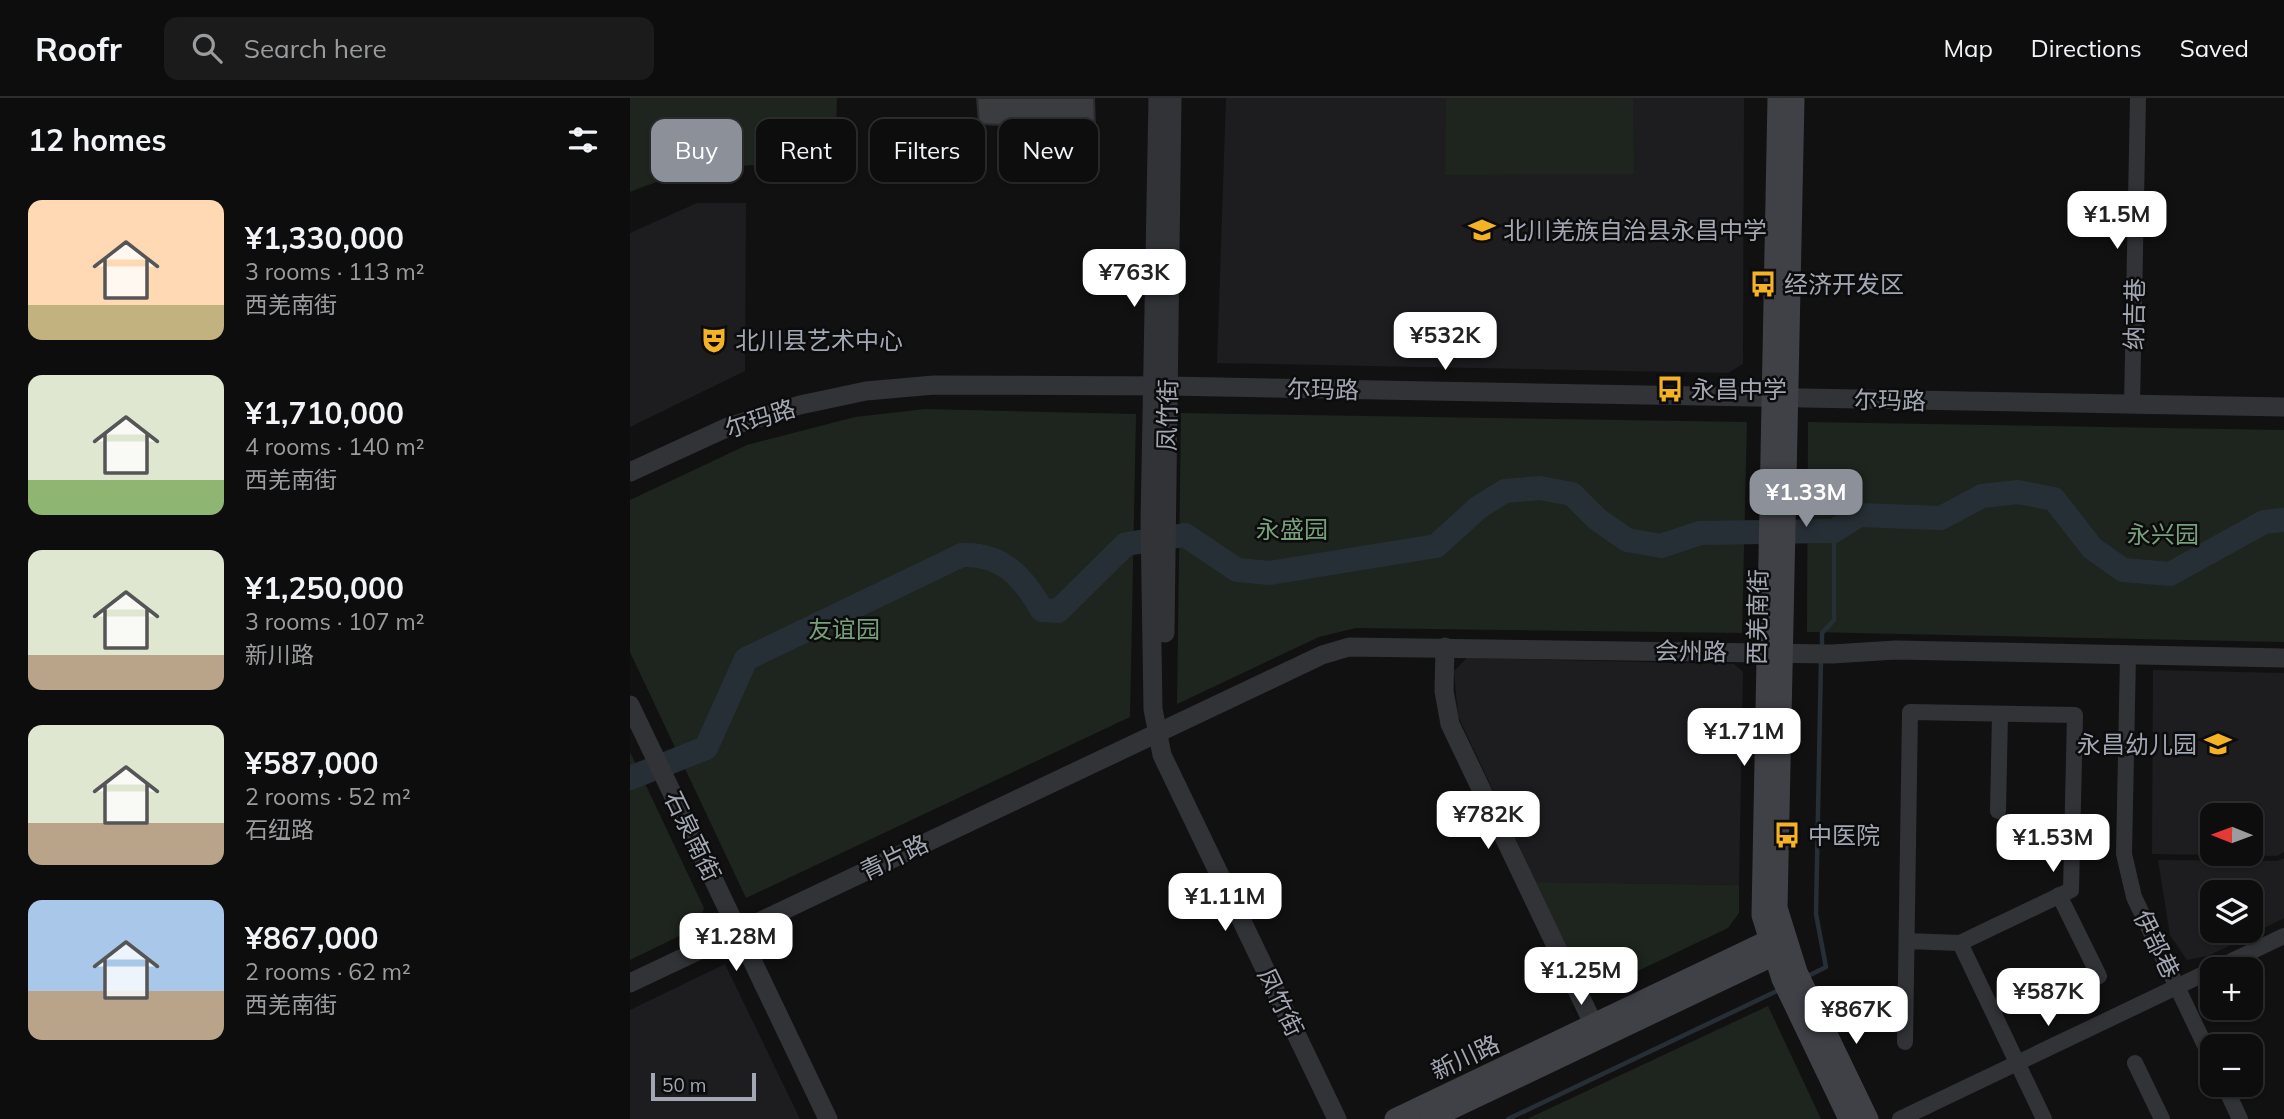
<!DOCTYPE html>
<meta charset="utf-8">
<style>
body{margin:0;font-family:Mulish,"Noto Sans SC",sans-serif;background:#1b1b1c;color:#f1f3f6;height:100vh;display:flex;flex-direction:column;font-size:26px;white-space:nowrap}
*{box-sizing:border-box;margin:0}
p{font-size:23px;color:#9a9c9e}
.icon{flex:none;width:38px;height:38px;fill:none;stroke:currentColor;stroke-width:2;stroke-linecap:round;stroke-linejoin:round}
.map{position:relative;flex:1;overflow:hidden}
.details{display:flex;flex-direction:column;background:#0d0d0e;width:630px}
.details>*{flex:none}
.banner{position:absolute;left:21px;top:21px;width:665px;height:63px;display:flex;gap:14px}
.needle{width:46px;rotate:271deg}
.controls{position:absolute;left:1570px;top:705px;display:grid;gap:14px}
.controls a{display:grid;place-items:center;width:63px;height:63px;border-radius:14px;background:#0d0d0e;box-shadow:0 2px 5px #0004,0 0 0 2px #2d2d2e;font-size:35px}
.scale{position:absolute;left:21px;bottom:18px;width:105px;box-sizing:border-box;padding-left:7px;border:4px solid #a2a7b3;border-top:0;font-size:19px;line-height:24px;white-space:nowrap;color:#a2a7b3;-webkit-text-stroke:5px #0c0c0d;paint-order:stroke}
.price{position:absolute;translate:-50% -60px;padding:0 16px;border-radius:14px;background:#fff;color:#222;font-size:23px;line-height:46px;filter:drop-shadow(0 2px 4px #0008)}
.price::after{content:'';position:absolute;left:50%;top:42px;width:21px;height:16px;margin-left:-10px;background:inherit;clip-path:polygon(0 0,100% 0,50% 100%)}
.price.current{background:#8c9099;color:#fff}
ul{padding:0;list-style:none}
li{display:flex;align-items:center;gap:21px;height:175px;padding:0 28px}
li span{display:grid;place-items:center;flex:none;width:196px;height:140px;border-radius:14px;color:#555}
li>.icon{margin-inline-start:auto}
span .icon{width:84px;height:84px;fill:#fffc;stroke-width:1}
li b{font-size:30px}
h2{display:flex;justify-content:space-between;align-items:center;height:84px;padding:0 28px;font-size:30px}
.pill{padding:0 24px;border-radius:14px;background:#0d0d0e;box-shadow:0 2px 5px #0004,0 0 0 2px #2d2d2e;font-size:24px;line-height:63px}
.pill.current{background:#8c9099;color:#fff}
header{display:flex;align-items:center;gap:42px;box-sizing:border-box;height:98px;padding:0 35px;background:#0d0d0e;border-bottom:2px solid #2d2d2e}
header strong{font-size:33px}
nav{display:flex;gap:38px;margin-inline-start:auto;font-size:24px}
.search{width:490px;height:63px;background:#1b1b1c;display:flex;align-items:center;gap:18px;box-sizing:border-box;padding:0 24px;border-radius:14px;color:#9a9c9e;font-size:26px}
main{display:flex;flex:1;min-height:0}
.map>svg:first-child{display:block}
.built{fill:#1d1d1f;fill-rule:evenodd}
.green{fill:#1d251e}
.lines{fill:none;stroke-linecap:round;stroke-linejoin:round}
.stream{stroke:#272f36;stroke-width:4.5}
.river{stroke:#272f36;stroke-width:24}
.building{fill:#3b3c3f;stroke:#2b2b2e;stroke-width:2}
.minor{stroke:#323337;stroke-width:16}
.tertiary{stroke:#323337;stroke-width:19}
.secondary{stroke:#404147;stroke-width:21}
.labels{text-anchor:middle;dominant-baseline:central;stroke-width:5;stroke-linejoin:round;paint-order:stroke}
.poi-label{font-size:24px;fill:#a2a7b3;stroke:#0c0c0d;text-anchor:start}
.street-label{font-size:24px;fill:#a2a7b3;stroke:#0c0c0d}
.park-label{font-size:24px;fill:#789f7b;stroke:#0c0c0d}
</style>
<header>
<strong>Roofr</strong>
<div class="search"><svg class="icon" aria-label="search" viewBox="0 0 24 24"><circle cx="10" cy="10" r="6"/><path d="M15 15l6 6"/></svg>Search here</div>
<nav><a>Map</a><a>Directions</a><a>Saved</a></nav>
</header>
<main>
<section class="details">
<h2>12 homes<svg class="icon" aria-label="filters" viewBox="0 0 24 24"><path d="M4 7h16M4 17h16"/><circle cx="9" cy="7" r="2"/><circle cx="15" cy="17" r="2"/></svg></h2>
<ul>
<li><span style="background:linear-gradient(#ffd9b3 75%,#c2b280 0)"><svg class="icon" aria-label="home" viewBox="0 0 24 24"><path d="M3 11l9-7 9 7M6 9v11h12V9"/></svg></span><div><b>¥1,330,000</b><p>3 rooms · 113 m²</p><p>西羌南街</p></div></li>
<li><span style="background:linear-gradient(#dfe7d0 75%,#8fb573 0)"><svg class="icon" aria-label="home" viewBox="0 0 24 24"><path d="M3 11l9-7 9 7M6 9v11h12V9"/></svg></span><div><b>¥1,710,000</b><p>4 rooms · 140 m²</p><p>西羌南街</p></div></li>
<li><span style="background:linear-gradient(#dfe7d0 75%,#b9a48a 0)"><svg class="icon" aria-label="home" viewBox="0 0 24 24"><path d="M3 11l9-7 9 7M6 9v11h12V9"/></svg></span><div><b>¥1,250,000</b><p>3 rooms · 107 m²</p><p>新川路</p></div></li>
<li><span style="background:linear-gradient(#dfe7d0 70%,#b9a48a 0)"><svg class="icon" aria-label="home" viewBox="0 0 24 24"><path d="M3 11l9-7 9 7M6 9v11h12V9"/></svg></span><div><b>¥587,000</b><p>2 rooms · 52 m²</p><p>石纽路</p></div></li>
<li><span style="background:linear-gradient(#a9c7e8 65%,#b9a48a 0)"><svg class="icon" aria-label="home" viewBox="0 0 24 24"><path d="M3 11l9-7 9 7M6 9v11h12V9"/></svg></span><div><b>¥867,000</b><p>2 rooms · 62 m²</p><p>西羌南街</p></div></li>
</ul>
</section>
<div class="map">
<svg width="1654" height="1021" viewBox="0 0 1654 1021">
<rect width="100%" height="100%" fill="#111112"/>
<!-- built -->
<g class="built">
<polygon points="596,0 1114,0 1113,266 1098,275 587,265"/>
<polygon points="67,105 116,105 115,273 0,329 0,135"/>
<polygon points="837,560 1104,566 1113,574 1109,787 906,784 828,618 824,573"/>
<path d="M1523 572 1654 575V754L1647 758 1522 756ZM1582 718H1620V756H1582Z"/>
<path d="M1654 760V820L1578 858 1557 862 1540 837 1528 762 1647 763ZM1582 794H1620V833H1582Z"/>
<polygon points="95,866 170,1021 0,1021 0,912"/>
</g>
<!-- green -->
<g class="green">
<path d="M0 0H207L205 67C135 64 66 66 0 94Z"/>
<polygon points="816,0 1003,0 1004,76 815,77"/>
<polygon points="295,311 506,316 500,619 116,800 0,554 0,402 117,347 225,319"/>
<polygon points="551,315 1117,324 1112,535 726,530 689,539 547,606"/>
<polygon points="1178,324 1654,332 1654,544 1177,534"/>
<polygon points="0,654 74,810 68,829 0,862"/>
<polygon points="906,784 1109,787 1109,815 1098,830 970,891 956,889"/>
<polygon points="1138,908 1191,1021 897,1021"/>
</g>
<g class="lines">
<!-- stream -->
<g class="stream">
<polyline points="1192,550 1192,535 1204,522 1204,433"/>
<polyline points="1176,879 1196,869 1186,816 1191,562"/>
<polyline points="878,1021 1149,892"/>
</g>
<!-- river -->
<path class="river" d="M0 680 76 650 116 561 332 457C372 455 393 479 412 512L428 513 496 446 555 437 607 472 640 475 806 448 849 409 875 393 910 390 942 396 967 421 997 442 1031 448 1070 435 1204 433 1229 417 1311 420 1352 398 1388 394 1424 401 1462 450 1493 472 1540 476 1634 424 1654 422"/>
</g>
<!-- building -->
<polygon class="building" points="347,0 464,0 466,55 401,52 401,28 349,26"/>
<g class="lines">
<!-- minor -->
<g class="minor">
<polyline points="1502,307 1508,0"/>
<polyline points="1498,557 1494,756 1504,799 1582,962"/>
<polyline points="1368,713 1370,616"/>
<polyline points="1429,797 1469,878"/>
<polyline points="1330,845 1414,1021"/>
<polyline points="1583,872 1654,838"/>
<polyline points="1275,944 1280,614 1445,617 1441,792 1330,845 1277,843"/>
<polyline points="1505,965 1532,1021"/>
<polyline points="1594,987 1610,1021"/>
<polyline points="1270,1021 1582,872"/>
</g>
<!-- tertiary -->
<g class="tertiary">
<polyline points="528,0 520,423 523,611 532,657 707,1021"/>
<polyline points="0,374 98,329 170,307 236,293 304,287 538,288 1654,309"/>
<polyline points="535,535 542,0"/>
<polyline points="815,549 814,593 820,626 970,940"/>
<polyline points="0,607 198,1021"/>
<polyline points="0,885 692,557 719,549 1202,556 1266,552 1654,560"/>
</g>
<!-- secondary -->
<g class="secondary">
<polyline points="1148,0 1132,817 1152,881 1219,1021"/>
<polyline points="1164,0 1147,810 1167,874 1238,1021"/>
<polyline points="765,1021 1150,837"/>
<polyline points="800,1021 1155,852"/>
</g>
</g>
<!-- icons -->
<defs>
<g id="school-bare" transform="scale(2.1)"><path d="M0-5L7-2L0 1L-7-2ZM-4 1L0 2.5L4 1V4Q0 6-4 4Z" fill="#f6b225" stroke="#0c0c0d" stroke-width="2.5" paint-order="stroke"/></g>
<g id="bus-bare" transform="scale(2.1)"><path d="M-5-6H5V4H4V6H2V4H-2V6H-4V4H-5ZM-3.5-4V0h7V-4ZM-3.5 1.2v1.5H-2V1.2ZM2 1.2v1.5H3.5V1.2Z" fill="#f6b225" stroke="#0c0c0d" stroke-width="2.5" paint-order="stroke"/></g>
<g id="theatre-bare" transform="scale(2.1)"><path d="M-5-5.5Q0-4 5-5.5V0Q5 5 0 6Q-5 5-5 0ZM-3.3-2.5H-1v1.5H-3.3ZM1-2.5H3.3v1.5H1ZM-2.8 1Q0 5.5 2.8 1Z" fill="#f6b225" stroke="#0c0c0d" stroke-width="2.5" paint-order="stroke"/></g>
</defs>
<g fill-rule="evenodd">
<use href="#school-bare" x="852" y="132"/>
<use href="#bus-bare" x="1133" y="186"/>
<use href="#theatre-bare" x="84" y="242"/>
<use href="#bus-bare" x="1040" y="291"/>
<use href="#school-bare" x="1588" y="646"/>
<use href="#bus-bare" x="1157" y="737"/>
</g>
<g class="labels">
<!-- poi labels -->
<g class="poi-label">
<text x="873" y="132">北川羌族自治县永昌中学</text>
<text x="1154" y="186">经济开发区</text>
<text x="105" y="242">北川县艺术中心</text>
<text x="1061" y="291">永昌中学</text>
<text x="1567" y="646" text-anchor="end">永昌幼儿园</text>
<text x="1178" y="737">中医院</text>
</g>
<!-- street labels -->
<g class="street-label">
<text transform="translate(1504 216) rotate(-89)">纳吉巷</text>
<text transform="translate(693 291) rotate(1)">尔玛路</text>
<text transform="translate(1260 302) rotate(1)">尔玛路</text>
<text transform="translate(537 317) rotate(-89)">凤竹街</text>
<text transform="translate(130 320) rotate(-18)">尔玛路</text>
<text transform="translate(1127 519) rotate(-89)">西羌南街</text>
<text transform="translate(1061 553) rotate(1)">会州路</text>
<text transform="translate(63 738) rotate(64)">石泉南街</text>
<text transform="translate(264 759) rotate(-26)">青片路</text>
<text transform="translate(1527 846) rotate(64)">伊部巷</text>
<text transform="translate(651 904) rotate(64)">凤竹街</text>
<text transform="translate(835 959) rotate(-25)">新川路</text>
</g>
<!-- park labels -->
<g class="park-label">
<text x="662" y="431">永盛园</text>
<text x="1533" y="436">永兴园</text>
<text x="214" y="531">友谊园</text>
</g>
</g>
</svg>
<div class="controls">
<a><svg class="needle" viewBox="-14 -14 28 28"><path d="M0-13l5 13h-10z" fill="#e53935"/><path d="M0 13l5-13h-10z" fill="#9a9c9e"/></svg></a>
<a><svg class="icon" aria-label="layers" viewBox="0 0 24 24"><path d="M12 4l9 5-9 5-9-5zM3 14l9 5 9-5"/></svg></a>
<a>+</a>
<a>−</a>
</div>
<div class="scale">50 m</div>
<b class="price" style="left:1487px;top:153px">¥1.5M</b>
<b class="price" style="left:504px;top:211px">¥763K</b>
<b class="price" style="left:815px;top:274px">¥532K</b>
<b class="price current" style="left:1176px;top:431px">¥1.33M</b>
<b class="price" style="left:1114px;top:670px">¥1.71M</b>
<b class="price" style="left:858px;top:753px">¥782K</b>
<b class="price" style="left:1423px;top:776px">¥1.53M</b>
<b class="price" style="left:595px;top:835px">¥1.11M</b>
<b class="price" style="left:106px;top:875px">¥1.28M</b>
<b class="price" style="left:951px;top:909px">¥1.25M</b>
<b class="price" style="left:1418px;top:930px">¥587K</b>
<b class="price" style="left:1226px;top:948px">¥867K</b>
<div class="banner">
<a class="pill current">Buy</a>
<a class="pill">Rent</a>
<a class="pill">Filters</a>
<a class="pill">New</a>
</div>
</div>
</main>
